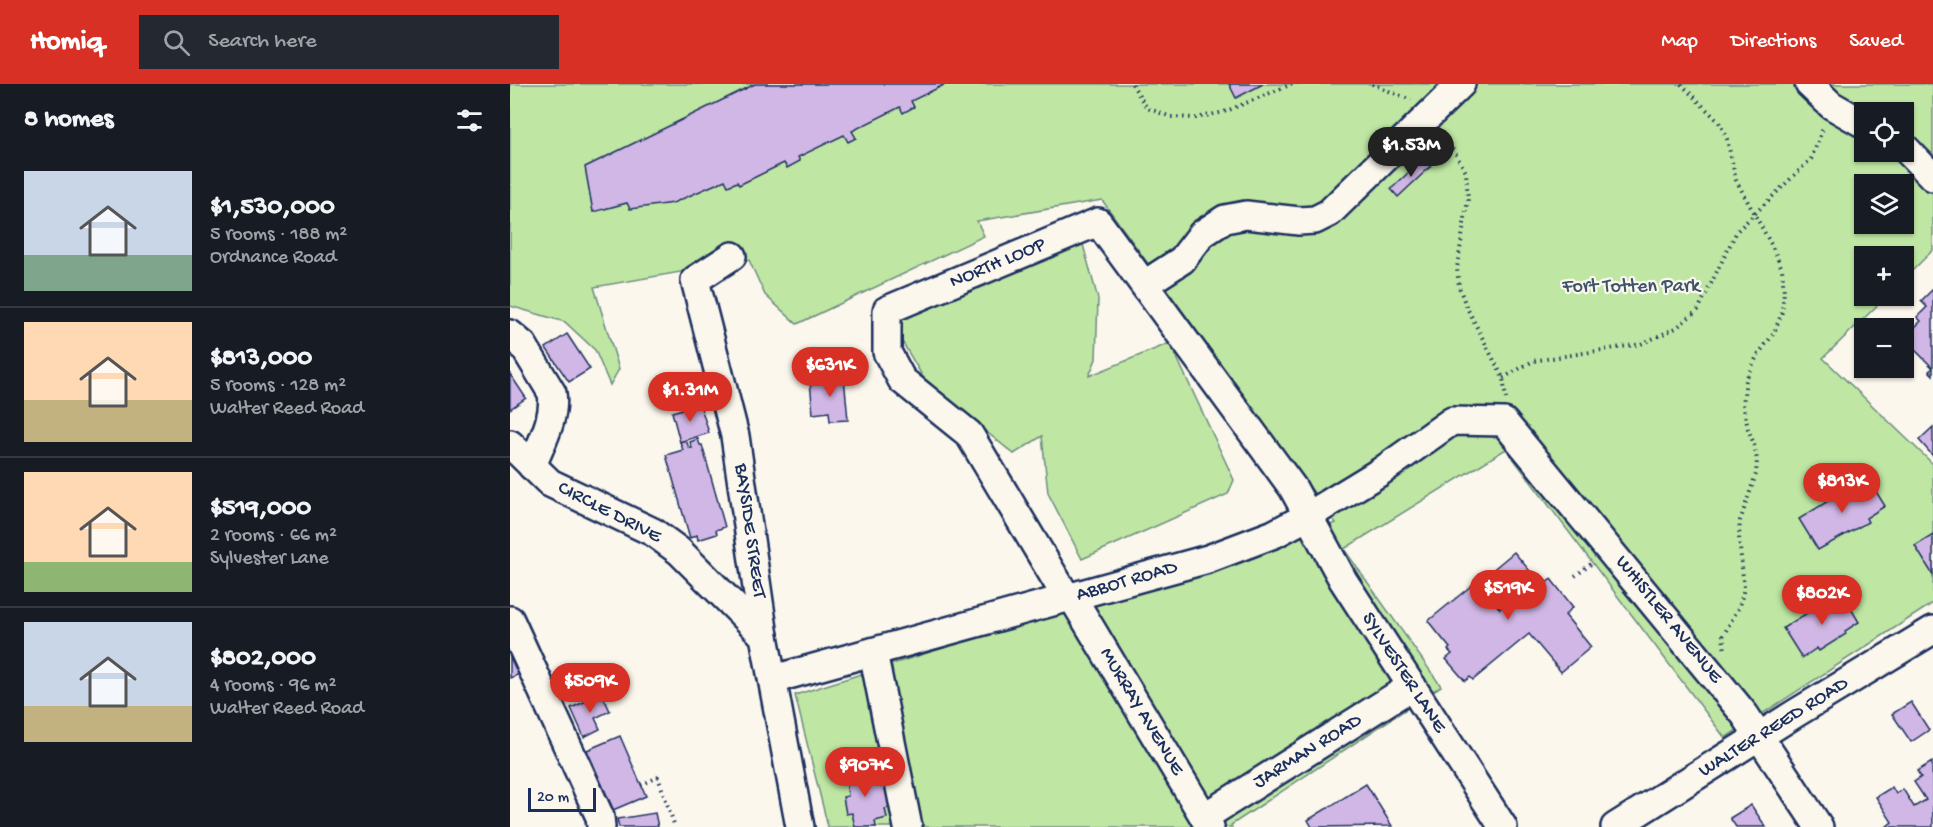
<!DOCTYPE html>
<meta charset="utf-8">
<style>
body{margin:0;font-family:"Gochi Hand",sans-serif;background:#242831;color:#f1f3f6;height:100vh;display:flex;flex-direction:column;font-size:22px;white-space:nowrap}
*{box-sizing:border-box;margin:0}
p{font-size:20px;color:#9ea1a6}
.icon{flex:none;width:33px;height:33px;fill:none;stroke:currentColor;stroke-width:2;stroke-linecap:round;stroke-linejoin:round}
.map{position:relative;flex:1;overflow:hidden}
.details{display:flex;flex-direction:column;background:#171b24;width:510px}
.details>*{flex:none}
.buttons{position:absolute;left:1344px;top:18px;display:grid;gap:12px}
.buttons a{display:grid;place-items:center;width:60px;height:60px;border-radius:0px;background:#171b24;box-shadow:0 2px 4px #0004;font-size:30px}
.scale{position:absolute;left:18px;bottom:15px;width:68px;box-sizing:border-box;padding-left:6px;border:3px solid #1b2f5e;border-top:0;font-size:16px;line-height:21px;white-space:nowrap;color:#1b2f5e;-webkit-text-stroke:4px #fbf7ec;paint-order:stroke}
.price{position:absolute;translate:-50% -51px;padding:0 14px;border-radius:21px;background:#d93025;color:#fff;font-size:20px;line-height:39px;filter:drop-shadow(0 2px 3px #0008)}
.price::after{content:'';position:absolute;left:50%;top:36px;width:18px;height:14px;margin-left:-9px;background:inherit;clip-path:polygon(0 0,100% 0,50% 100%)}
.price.selected{background:#222;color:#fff}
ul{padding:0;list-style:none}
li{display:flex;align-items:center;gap:18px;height:150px;padding:0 24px}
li+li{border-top:2px solid #363941}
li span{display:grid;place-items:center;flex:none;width:168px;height:120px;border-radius:0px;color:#555}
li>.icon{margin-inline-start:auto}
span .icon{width:72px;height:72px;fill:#fffc;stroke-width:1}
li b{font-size:26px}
h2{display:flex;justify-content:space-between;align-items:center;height:72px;padding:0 24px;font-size:26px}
header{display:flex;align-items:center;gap:36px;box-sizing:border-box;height:84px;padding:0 30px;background:#d93025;color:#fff}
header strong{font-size:28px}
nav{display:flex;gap:33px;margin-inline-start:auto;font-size:21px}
.search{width:420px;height:54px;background:#242831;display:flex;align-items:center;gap:15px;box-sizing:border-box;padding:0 21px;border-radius:0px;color:#9ea1a6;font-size:22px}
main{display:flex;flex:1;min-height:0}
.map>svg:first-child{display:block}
.green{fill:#bfe7a3;stroke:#6d8b80;stroke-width:1.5;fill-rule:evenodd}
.building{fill:#d1b7e5;stroke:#1b2f5e;stroke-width:1.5}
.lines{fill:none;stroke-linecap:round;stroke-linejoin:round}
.street-casing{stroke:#1b2f5e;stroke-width:32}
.path{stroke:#1b2f5e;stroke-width:4;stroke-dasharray:1.5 4.5;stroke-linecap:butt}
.street{stroke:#fbf7ec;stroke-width:27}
.labels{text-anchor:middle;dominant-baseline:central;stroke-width:4.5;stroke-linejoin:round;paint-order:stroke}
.street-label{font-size:20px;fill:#1b2f5e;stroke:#fbf7ec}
.park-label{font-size:20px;fill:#3c546c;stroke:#fbf7ec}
</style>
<header>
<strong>Homiq</strong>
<div class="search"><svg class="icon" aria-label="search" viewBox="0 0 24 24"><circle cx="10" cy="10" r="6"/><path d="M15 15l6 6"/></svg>Search here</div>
<nav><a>Map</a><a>Directions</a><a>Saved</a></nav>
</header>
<main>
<section class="details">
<h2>8 homes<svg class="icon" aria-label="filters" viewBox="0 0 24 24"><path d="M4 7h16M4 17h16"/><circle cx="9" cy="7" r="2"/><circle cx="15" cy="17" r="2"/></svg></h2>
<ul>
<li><span style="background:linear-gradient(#c9d6e8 70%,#7fa58c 0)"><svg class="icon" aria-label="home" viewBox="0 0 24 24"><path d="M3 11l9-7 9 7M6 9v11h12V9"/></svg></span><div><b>$1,530,000</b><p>5 rooms · 188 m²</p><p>Ordnance Road</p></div></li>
<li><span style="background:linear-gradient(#ffd9b3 65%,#c2b280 0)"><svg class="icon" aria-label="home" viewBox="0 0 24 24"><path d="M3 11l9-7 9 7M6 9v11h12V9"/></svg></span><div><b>$813,000</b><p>5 rooms · 128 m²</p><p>Walter Reed Road</p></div></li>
<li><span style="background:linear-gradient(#ffd9b3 75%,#8fb573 0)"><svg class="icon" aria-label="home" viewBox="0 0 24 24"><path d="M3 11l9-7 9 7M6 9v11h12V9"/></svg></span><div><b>$519,000</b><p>2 rooms · 66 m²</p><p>Sylvester Lane</p></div></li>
<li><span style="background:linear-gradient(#c9d6e8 70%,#c2b280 0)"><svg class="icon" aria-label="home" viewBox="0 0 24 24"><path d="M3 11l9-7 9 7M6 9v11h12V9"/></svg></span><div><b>$802,000</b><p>4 rooms · 96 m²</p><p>Walter Reed Road</p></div></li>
</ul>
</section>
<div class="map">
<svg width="1423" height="743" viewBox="0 0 1423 743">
<rect width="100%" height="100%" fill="#fbf7ec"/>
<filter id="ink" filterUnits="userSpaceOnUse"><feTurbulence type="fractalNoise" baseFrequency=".0167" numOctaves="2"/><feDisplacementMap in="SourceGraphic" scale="12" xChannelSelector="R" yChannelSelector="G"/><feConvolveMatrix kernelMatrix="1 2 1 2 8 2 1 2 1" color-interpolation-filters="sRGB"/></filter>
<g filter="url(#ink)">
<!-- green -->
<g class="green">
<path d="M0 0H1423V166L1394 195V172H1354V212H1377L1313 274 1423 380V519L1215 654 996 365 834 465 931 602 721 741 722 743H318L285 611 826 439 592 116 467 137 474 152 287 240 255 211 239 176 84 203 109 285 100 301 85 266 55 238 0 222ZM1354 28H1394V68H1354ZM1354 100H1394V140H1354Z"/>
<polygon points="572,157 588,215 586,275 579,292 660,259 724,396 718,410 572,475 538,409 532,352 504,370 417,300 387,249 387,232"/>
</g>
<!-- building -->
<g class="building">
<polygon points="245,0 436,0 401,17 404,23 393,29 390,23 342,47 346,54 338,58 334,51 288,73 290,77 277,84 274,79 229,101 227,98 218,102 215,96 163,119 120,125 117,119 83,128 75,83"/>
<polygon points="719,0 753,0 726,14"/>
<polygon points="913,75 921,82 888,113 881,105"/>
<polygon points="1423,205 1423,291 1419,287 1423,284 1403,264 1400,268 1394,261 1394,254 1411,237 1407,233 1417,223 1411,217"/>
<polygon points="57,250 80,285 59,298 36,264"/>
<polygon points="0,290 16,314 0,325"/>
<polygon points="334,293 338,336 320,337 319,328 303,330 300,297"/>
<polygon points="190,320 199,349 170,358 162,328"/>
<polygon points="1423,343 1423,372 1409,356"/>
<polygon points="188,355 190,361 192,361 215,443 206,446 207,450 188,456 187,451 180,454 156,371 173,366 170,358 176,356 179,364 182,364 180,358"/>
<polygon points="1357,393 1375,422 1356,434 1358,438 1308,466 1289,435"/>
<polygon points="1423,451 1423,491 1405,462"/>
<polygon points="1004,468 1030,499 1031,498 1034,501 1041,495 1063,523 1055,531 1081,563 1051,588 1019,550 963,596 960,593 955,597 936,575 942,570 938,566 940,564 918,537 967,497 990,525 996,520 974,493"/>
<polygon points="1331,508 1349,538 1335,547 1336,550 1309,567 1307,564 1292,574 1273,544"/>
<polygon points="0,565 10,590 0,594"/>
<polygon points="92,610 100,627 85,634 90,645 74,653 61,624"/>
<polygon points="1401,618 1419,646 1401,658 1382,630"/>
<polygon points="110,652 136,712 103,726 77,666"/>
<polygon points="1422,678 1423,743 1376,743 1382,738 1366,713 1382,703 1386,710 1393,705 1404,723 1416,716 1404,698 1411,693 1407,687"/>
<polygon points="354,682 357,694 369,692 371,703 376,701 381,723 375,725 377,734 365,737 366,743 345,743 342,729 336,730 333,713 338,712 335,687"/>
<polygon points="856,700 882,742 802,743 798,736"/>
<polygon points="1241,721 1256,743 1226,743 1220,734"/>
<polygon points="145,729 148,743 109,743 107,735"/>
</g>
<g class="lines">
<!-- street casing -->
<g class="street-casing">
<g id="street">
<polyline points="1299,0 1321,21 1354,40"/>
<polyline points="1394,63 1423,93"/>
<polyline points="222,172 185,196 225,352 254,552 290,743"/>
<polyline points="635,200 672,176 692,150 715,135 736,131 789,137 805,136 819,129 951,0"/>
<path d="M0 250 13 261 42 309C46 334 31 359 22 382"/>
<polyline points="0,360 40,399 143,448 169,467 254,552"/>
<polyline points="562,513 700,743"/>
<polyline points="557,514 459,350 392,296 377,268 377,226 588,138 783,404 833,496 993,743"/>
<polyline points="0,536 90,733 91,743"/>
<polyline points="363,568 398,743"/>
<polyline points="264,595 698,475 764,450 798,432 870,388 942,337 994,338 1235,631 1309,743"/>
<polyline points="694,733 902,602"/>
<polyline points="1105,743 1286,629 1423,546"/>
</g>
</g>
<!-- path -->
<g class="path">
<polyline points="622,0 637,24 661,33 686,34 714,28 782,0"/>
<polyline points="862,0 901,16"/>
<polyline points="1171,0 1209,38 1217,55 1226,96 1263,164 1272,185 1274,208 1272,228 1264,249 1247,272 1236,295 1233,320 1238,345 1244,360 1247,376 1246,390 1230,437 1229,453 1234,504 1230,521 1213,552 1215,567"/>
<polyline points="930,52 944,67 956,88 958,115 947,184 949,203 956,222 993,294 996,315"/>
<polyline points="993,294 1023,277 1131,260 1166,244 1188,226 1227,147 1301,75 1313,44"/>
<polyline points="1065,492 1081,480"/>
<polyline points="131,701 148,693 165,743"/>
</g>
<!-- street -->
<use href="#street" class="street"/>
</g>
</g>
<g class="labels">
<!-- street labels -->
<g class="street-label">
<text transform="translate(488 180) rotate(-23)">NORTH LOOP</text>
<text transform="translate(99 429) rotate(27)">CIRCLE DRIVE</text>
<text transform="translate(239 447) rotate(82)">BAYSIDE STREET</text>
<text transform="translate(617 498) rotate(-16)">ABBOT ROAD</text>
<text transform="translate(1158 536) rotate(51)">WHISTLER AVENUE</text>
<text transform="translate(893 589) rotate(57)">SYLVESTER LANE</text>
<text transform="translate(631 628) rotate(59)">MURRAY AVENUE</text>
<text transform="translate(1264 644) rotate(-32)">WALTER REED ROAD</text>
<text transform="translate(798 668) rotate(-32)">JARMAN ROAD</text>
</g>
<!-- park labels -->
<g class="park-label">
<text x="1121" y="203">Fort Totten Park</text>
</g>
</g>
</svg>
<div class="buttons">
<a><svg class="icon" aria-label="locate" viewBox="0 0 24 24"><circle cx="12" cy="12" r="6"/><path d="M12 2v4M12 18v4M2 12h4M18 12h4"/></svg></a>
<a><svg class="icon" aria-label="layers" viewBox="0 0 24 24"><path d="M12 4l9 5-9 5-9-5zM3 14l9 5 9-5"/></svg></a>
<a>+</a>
<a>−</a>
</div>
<div class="scale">20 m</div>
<b class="price selected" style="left:901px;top:94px">$1.53M</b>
<b class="price" style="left:320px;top:314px">$631K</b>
<b class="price" style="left:180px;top:339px">$1.31M</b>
<b class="price" style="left:1332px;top:430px">$813K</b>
<b class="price" style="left:998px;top:537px">$519K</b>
<b class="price" style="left:1312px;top:542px">$802K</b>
<b class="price" style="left:80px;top:630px">$509K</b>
<b class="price" style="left:355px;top:714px">$907K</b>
</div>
</main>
